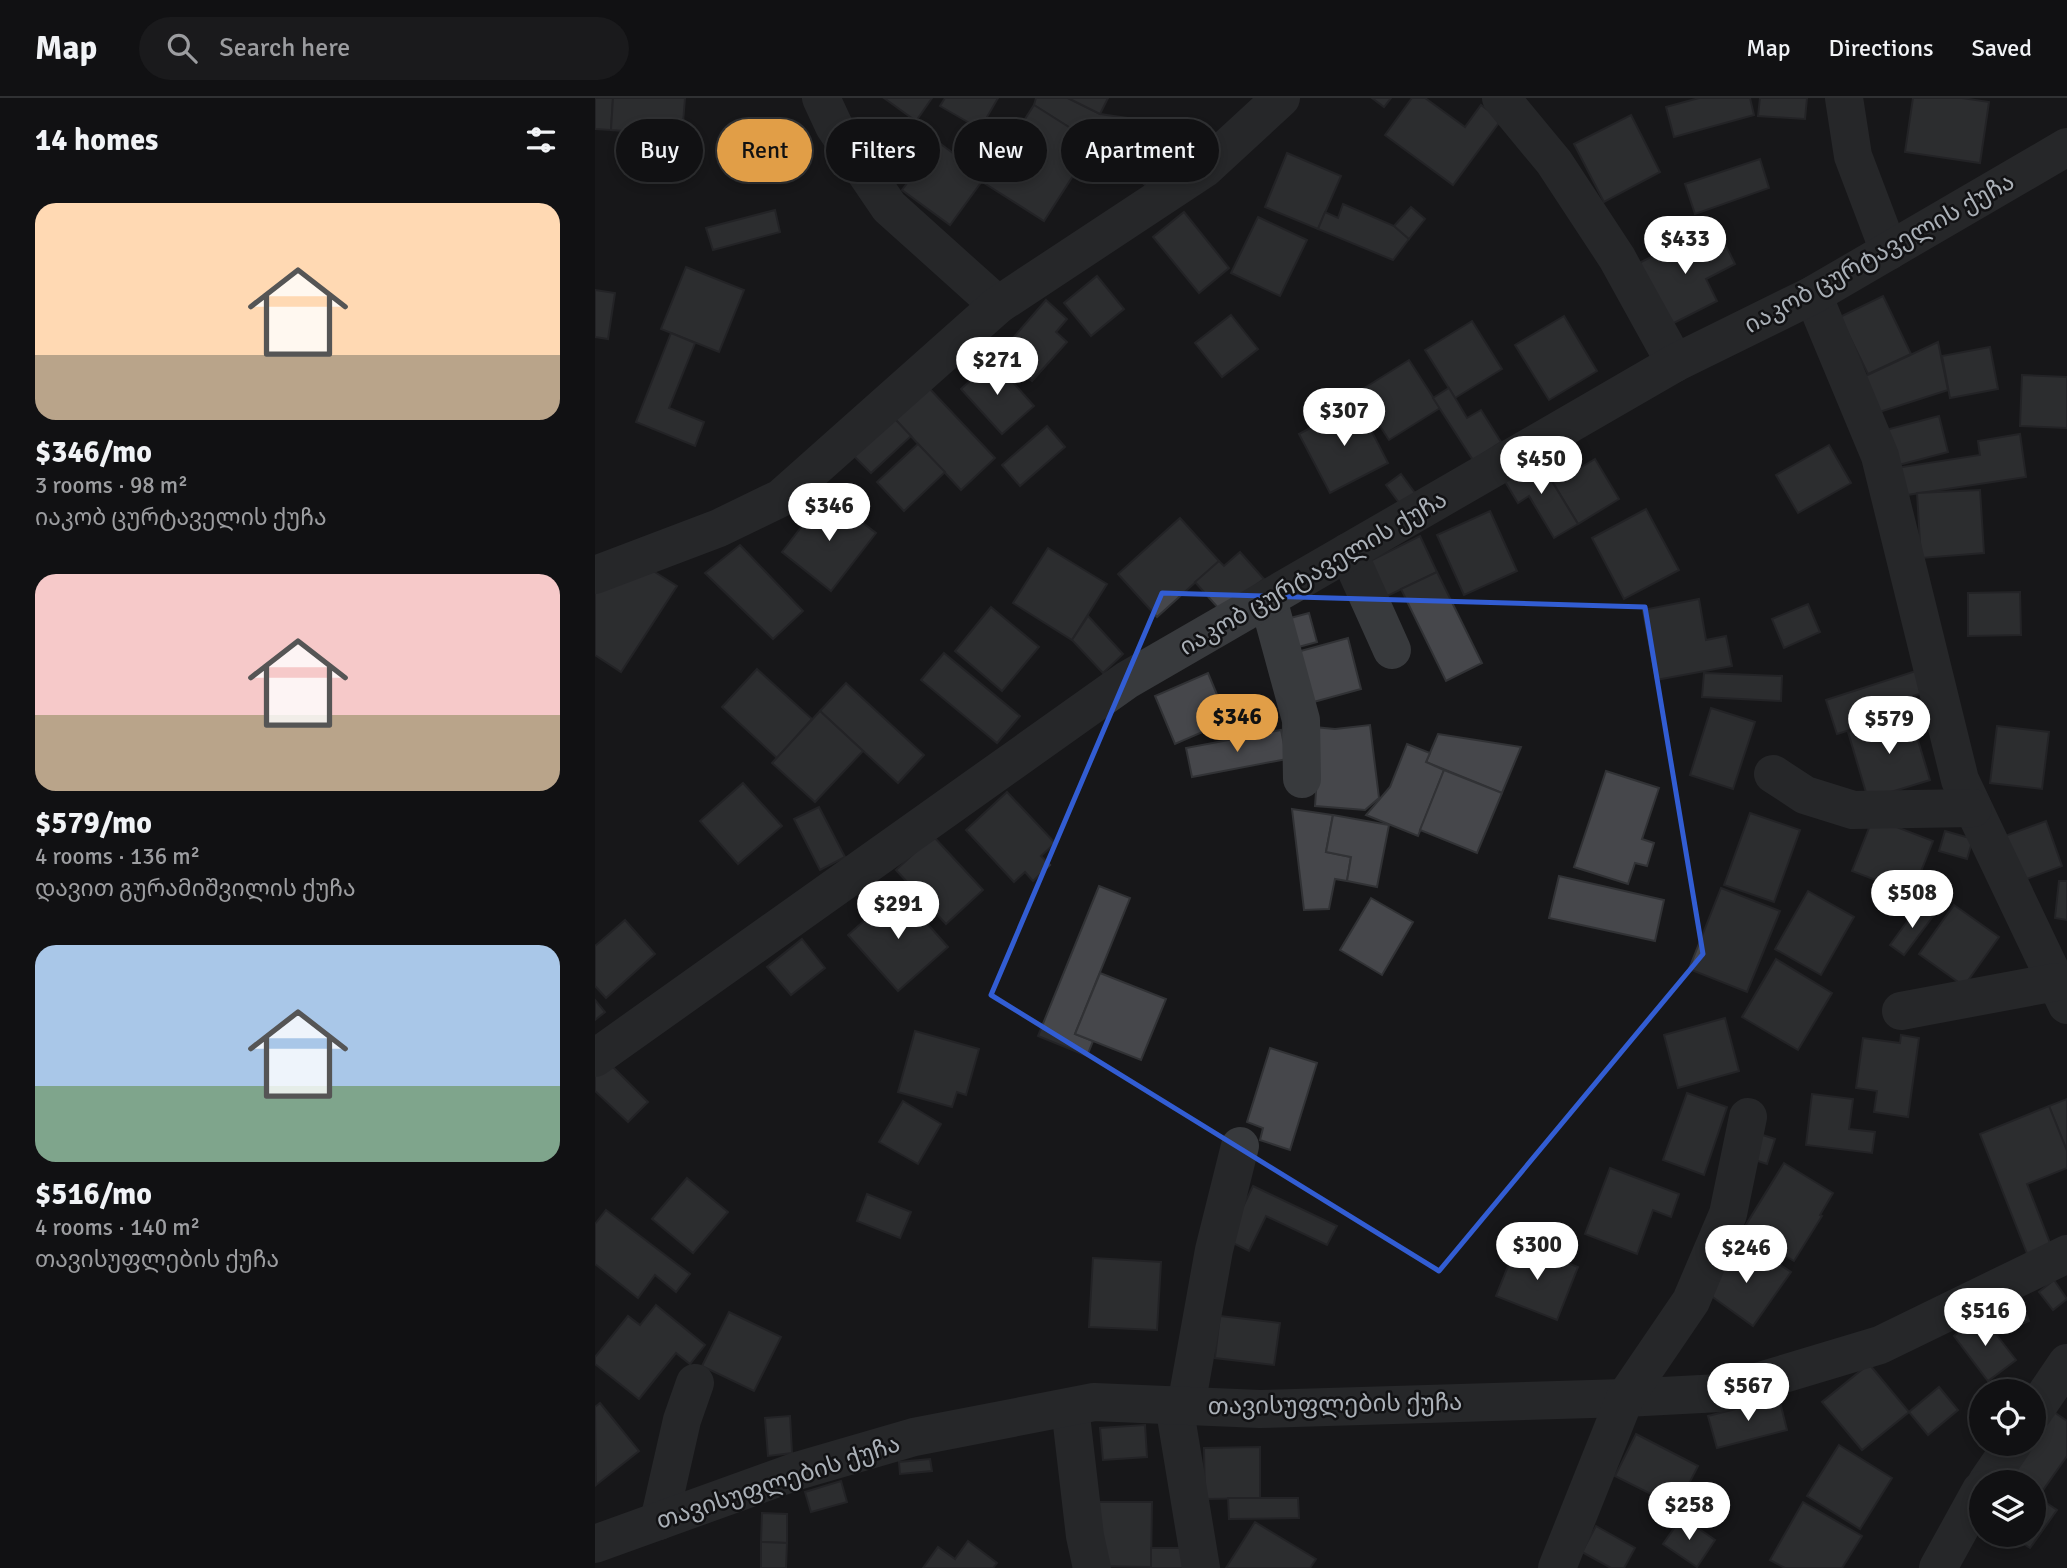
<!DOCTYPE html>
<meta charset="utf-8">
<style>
body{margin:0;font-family:Signika,"Noto Sans Georgian",sans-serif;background:#1a1a1c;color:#f1f3f6;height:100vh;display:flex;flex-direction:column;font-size:26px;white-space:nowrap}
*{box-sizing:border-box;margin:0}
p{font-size:23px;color:#9c9da0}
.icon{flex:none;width:38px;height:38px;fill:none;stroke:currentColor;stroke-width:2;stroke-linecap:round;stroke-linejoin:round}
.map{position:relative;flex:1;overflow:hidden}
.panel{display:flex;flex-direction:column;background:#111113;width:595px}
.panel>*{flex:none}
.top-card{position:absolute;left:21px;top:21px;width:665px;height:63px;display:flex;gap:14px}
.fabs{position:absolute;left:1374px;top:1281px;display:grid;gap:14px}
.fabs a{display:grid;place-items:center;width:77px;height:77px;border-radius:50%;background:#111113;box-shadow:0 4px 10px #0003,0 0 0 2px #303133;font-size:35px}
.price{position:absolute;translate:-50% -60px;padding:0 16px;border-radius:24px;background:#fff;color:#222;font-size:23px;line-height:46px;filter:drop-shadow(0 2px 4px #0008)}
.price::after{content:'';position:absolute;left:50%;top:42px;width:21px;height:16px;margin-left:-10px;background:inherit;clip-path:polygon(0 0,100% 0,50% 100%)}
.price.current{background:#e19e47;color:#111}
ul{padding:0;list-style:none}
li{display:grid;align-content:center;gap:14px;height:371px;padding:0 35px}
li span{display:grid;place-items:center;height:217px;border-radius:21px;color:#555}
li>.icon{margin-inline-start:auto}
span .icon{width:126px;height:126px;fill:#fffc;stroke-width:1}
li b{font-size:30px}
h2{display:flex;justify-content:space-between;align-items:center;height:84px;padding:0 35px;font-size:30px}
.tag{padding:0 24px;border-radius:32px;background:#111113;box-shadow:0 4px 10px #0003,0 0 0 2px #303133;font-size:24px;line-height:63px}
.tag.current{background:#e19e47;color:#111}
header{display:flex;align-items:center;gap:42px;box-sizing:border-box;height:98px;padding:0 35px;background:#111113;border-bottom:2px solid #303133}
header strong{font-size:33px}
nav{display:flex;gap:38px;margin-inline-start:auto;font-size:24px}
.search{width:490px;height:63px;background:#1a1a1c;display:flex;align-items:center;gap:18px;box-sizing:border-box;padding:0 24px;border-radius:38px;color:#9c9da0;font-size:26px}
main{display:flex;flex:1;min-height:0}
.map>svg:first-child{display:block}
.building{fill:#46474b;stroke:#313235;stroke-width:2}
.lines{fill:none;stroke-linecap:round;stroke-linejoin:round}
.minor{stroke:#383a3d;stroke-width:38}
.marked{fill:none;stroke:#325dd3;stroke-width:5;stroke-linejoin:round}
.labels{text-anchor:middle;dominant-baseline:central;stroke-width:5;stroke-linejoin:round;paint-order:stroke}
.street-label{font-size:24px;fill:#aab0b7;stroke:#121214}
</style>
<header>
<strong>Map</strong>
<div class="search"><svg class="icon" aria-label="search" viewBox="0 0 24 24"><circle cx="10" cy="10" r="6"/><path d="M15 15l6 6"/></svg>Search here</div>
<nav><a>Map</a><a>Directions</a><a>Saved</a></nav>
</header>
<main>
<section class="panel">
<h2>14 homes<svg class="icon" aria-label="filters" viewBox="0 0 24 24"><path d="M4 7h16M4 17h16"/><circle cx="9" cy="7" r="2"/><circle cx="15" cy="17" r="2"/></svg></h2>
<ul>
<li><span style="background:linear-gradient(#ffd9b3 70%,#b9a48a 0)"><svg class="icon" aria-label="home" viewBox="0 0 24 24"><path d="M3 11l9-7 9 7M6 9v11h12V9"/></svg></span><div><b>$346/mo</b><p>3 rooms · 98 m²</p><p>იაკობ ცურტაველის ქუჩა</p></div></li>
<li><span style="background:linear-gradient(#f6c9c9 65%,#b9a48a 0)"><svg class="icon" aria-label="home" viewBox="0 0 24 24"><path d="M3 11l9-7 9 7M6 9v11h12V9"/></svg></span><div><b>$579/mo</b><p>4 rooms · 136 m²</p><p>დავით გურამიშვილის ქუჩა</p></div></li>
<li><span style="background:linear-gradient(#a9c7e8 65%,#7fa58c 0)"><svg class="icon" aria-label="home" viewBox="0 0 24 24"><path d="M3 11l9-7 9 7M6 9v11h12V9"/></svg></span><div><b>$516/mo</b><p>4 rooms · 140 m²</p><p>თავისუფლების ქუჩა</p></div></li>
</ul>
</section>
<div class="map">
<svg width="1472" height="1470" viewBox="0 0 1472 1470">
<rect width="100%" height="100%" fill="#171719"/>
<!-- building -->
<g class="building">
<polygon points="0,0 18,0 16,32 0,31"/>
<polygon points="18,0 90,0 87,37 16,32"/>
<polygon points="289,0 337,0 321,23"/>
<polygon points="350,0 403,0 385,31 345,8"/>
<polygon points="441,0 473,0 505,16 553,23 607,61 561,96 499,45 439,7"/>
<polygon points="473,0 513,0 505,16"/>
<polygon points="777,0 796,0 789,9"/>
<polygon points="817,0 830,0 870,29 886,7 906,22 858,87 790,37"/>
<polygon points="1104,0 1155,0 1159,17 1079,39 1071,9"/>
<polygon points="1165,0 1212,0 1210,21 1163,18"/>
<polygon points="1318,0 1367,0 1394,4 1385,65 1310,54"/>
<polygon points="439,7 499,45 449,123 389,85"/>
<polygon points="1036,17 1065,74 1009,104 979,46"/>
<polygon points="343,44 390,79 355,127 307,92"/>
<polygon points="692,55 746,78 723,131 670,109"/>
<polygon points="1165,61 1174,90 1100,116 1090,86"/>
<polygon points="748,106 799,128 814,141 798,162 723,131 730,114 743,120"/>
<polygon points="816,109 830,121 814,141 799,128"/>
<polygon points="180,112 185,134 118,152 111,130"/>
<polygon points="589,114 634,170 604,195 558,139"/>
<polygon points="663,119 712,142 685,198 636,175"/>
<polygon points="1124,134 1140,166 1111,181 1122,203 1073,228 1042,166 1091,142 1095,149"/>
<polygon points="91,169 149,192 124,254 66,231"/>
<polygon points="502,178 529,211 496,238 469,205"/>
<polygon points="0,192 20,195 13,241 0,239"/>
<polygon points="1288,198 1316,256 1273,276 1245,219"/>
<polygon points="451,202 472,221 461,234 472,244 437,283 405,255"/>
<polygon points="636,217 663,251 627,279 600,245"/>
<polygon points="969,218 1002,273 954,302 920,247"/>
<polygon points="877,223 907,271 860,300 830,252"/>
<polygon points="76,235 100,245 74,310 109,324 100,348 41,324"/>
<polygon points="1343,244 1353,292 1275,317 1264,281"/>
<polygon points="1395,249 1403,291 1355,300 1347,258"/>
<polygon points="398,262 439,308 407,336 366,291"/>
<polygon points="814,262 845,310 794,342 763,294"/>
<polygon points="1427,277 1472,279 1472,330 1425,328"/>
<polygon points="333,289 400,360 366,392 299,320"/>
<polygon points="854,290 872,320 886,312 906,344 878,362 838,300"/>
<polygon points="762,305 793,365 735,395 704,336"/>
<polygon points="1344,318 1353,354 1296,369 1287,333"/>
<polygon points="299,320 316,338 276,375 259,358"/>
<polygon points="452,328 470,349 425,388 407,367"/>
<polygon points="1425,336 1431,379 1305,398 1301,370 1385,357 1383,343"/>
<polygon points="323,346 350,374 309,413 282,384"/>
<polygon points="1234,347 1256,385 1203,415 1181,377"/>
<polygon points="974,352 985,370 1000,361 1024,401 983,426 948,368"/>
<polygon points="942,359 983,426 959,440 934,398 923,405 908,380"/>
<polygon points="806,376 820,395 805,406 791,387"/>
<polygon points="1385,392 1389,455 1326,460 1322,395"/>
<polygon points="231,397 281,435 236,493 187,454"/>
<polygon points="1051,411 1084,472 1029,501 997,440"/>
<polygon points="895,413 922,473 869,497 842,437"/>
<polygon points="585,420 624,463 562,519 523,476"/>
<polygon points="825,438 842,474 784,502 767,467"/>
<polygon points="145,447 208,513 178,541 110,475"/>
<polygon points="453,450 512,486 477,542 418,505"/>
<polygon points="645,454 669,481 625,512 600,484 624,463 629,468"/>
<polygon points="55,471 82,488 26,574 0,557 0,489"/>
<polygon points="842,474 887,565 851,583 806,491"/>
<polygon points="1425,494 1426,537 1373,538 1373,495"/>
<polygon points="1104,501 1111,542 1131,538 1137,568 1061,582 1048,512"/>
<polygon points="1213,506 1225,534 1189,550 1177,521"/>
<polygon points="396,509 444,549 407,593 360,553"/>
<polygon points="714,515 722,544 696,551 688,522"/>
<polygon points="493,518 528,556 508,575 477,542"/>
<polygon points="753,540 766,591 715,605 702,554"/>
<polygon points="349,555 425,618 402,645 326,582"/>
<polygon points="162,571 217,621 182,660 127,609"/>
<polygon points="1327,571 1334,593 1283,609 1287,622 1242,636 1231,602"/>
<polygon points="613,575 633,623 580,646 560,598"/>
<polygon points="1109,575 1187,578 1186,603 1107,599"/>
<polygon points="251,585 329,657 303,685 225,613"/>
<polygon points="1116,610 1160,624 1138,691 1095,677"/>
<polygon points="225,613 268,653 220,704 177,665"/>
<polygon points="1315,616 1335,682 1273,701 1253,634"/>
<polygon points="775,627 784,700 770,712 720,708 722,679 708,628 740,631"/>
<polygon points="1402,628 1454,634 1447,691 1395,685"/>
<polygon points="686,632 692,661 597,679 591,650"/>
<polygon points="843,636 926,649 907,695 831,664"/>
<polygon points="812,646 835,655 831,664 849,672 823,738 771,717 795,689"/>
<polygon points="849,672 907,695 882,755 825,732"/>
<polygon points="1011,673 1064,690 1047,741 1059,745 1052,768 1040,765 1033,786 979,769"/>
<polygon points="148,685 187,728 143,766 105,723"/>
<polygon points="412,694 460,745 446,758 455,767 438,783 430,774 419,784 371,732"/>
<polygon points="224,709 250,759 225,772 199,721"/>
<polygon points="697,711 738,717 731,754 756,759 752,783 740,781 734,811 709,812"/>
<polygon points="1155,715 1205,732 1179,804 1129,787"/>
<polygon points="738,717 794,727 782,789 752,783 756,759 731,754"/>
<polygon points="1278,720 1338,743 1317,796 1257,773"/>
<polygon points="1451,723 1467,768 1426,783 1410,738"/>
<polygon points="1350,733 1378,741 1372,761 1344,753"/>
<polygon points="338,738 388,792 351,826 301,772"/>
<polygon points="964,778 1069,802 1060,843 954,820"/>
<polygon points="1464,783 1472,783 1472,822 1460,820"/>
<polygon points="504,788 535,800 480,936 498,943 492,958 443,938"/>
<polygon points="1126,790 1185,813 1152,894 1094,871"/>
<polygon points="303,793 353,849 303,893 253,837"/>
<polygon points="1213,793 1259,819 1226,877 1180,851"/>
<polygon points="776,800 818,824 787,877 745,852"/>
<polygon points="1325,806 1339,817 1309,857 1295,847"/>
<polygon points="1359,807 1404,839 1369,888 1324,856"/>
<polygon points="30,822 60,856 11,900 0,888 0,848"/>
<polygon points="207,841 230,870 196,897 172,869"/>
<polygon points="1181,861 1237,895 1203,952 1147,919"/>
<polygon points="505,875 571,901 546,962 480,936"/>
<polygon points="0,902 10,914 0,922"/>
<polygon points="1130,920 1144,973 1083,990 1069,937"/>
<polygon points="320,933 384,951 371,997 362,994 357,1009 303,994"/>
<polygon points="1306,937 1324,940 1313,1019 1279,1014 1282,993 1261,990 1268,940 1305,945"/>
<polygon points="675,950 722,965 695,1052 665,1042 668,1030 652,1024"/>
<polygon points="10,961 53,1004 33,1024 0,993 0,972"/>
<polygon points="1092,995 1132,1009 1109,1077 1068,1062"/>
<polygon points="1217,996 1258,1001 1254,1031 1280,1034 1277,1055 1211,1047"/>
<polygon points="1472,1001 1472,1053 1454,1008"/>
<polygon points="308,1003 346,1026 323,1066 284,1044"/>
<polygon points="1454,1008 1472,1053 1472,1070 1432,1086 1460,1158 1437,1168 1385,1036"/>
<polygon points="1158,1034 1180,1041 1172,1066 1151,1059"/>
<polygon points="1189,1065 1238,1095 1225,1117 1227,1118 1199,1163 1174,1148 1164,1164 1138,1148"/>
<polygon points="1015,1070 1084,1096 1076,1119 1058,1112 1042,1156 990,1136"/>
<polygon points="92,1080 133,1114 98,1155 57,1121"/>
<polygon points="658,1088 742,1128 732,1147 671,1118 654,1153 632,1142"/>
<polygon points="272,1096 316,1114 305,1140 262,1123"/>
<polygon points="11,1112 95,1176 81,1194 60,1177 43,1200 0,1166 0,1126"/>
<polygon points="922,1146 983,1169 962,1222 901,1198"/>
<polygon points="1138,1149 1166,1169 1173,1159 1196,1174 1158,1228 1108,1192"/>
<polygon points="498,1160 566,1164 562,1232 494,1229"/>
<polygon points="1459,1182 1472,1201 1458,1212 1444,1194"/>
<polygon points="1423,1196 1434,1223 1401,1237 1390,1211"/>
<polygon points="61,1207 110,1247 95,1266 81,1255 44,1301 0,1266 0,1259 33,1218 45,1227"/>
<polygon points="134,1214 186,1239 159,1293 107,1268"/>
<polygon points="1386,1217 1421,1262 1393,1283 1359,1238"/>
<polygon points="625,1218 685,1225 679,1267 620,1260"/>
<polygon points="1274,1266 1314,1314 1267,1352 1227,1304"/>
<polygon points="1344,1289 1363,1312 1333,1337 1314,1314"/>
<polygon points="1184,1300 1192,1332 1122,1350 1113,1318"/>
<polygon points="5,1305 44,1353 1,1387 0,1309"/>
<polygon points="1453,1310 1472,1323 1472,1358 1448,1392 1413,1367 1428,1346 1438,1346 1438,1330"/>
<polygon points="195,1318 197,1355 173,1358 170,1320"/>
<polygon points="550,1327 552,1359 508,1362 505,1330"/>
<polygon points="1041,1336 1103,1368 1082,1409 1020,1378"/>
<polygon points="1244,1347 1297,1380 1265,1431 1212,1398"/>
<polygon points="665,1349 665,1400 610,1401 609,1350"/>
<polygon points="335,1361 337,1373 305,1376 304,1364"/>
<polygon points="246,1383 252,1404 216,1414 210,1394"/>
<polygon points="1438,1396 1462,1412 1435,1450 1415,1437 1438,1437"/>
<polygon points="633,1400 703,1400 704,1420 634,1421"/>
<polygon points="504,1404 557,1404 556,1469 503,1468"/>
<polygon points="1208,1404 1267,1438 1247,1470 1190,1470 1175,1462"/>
<polygon points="167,1415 192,1416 192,1445 166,1444"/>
<polygon points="1087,1419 1120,1442 1102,1469 1068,1446"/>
<polygon points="660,1424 721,1461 715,1470 631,1470"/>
<polygon points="1001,1428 1040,1450 1029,1470 1016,1470 987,1454"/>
<polygon points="373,1443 402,1465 398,1470 328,1470 343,1449 360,1461"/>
<polygon points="166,1444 192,1445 191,1470 166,1470"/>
<rect x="556" y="1450" width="37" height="20"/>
</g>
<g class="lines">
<!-- minor -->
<g class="minor">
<polyline points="226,0 239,28 294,109 403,207"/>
<polyline points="906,0 959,64 1022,160 1080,265"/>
<polyline points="1249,0 1258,58 1294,153"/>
<polyline points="1218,197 1285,358 1365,682 1472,907"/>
<polyline points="753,454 797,552"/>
<polyline points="0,477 124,430 186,400 403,207 609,71 686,0"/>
<polyline points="673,501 706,622 707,681"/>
<polyline points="1178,676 1210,697 1258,712 1378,710"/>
<polyline points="1306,913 1461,884"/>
<polyline points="0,960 532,582 1080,265 1218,197 1472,49"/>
<polyline points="579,1307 606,1470"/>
<polyline points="591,1308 619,1152 645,1048"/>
<polyline points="475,1309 490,1438 497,1470"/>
<polyline points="1438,1315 1472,1265"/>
<polyline points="1392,1384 1418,1346"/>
<polyline points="64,1423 87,1322 100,1285"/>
<polyline points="0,1446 202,1373 319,1339 499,1304 665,1311 1030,1300 1125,1295 1285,1247 1472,1156"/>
<polyline points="962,1470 1030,1300 1096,1203 1133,1116 1153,1019"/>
<polyline points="1343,1470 1386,1392"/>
</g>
</g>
<!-- marked area -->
<path d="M0 0H1472V1470H0ZM567 495 1050 509 1108 856 844 1173 396 897Z" fill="#171719" fill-opacity=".55" fill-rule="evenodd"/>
<path class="marked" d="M567 495 1050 509 1108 856 844 1173 396 897Z"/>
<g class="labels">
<!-- street labels -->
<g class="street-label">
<text transform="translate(1284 155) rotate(-29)">იაკობ ცურტაველის ქუჩა</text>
<text transform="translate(718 475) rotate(-30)">იაკობ ცურტაველის ქუჩა</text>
<text transform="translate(740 1306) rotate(-1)">თავისუფლების ქუჩა</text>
<text transform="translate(183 1384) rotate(-18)">თავისუფლების ქუჩა</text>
</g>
</g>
</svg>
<div class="fabs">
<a><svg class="icon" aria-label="locate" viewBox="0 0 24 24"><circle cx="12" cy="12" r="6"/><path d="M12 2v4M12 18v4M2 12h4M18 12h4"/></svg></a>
<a><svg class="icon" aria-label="layers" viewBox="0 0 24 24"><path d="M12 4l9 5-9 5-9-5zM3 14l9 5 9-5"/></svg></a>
</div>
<b class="price" style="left:1090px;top:178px">$433</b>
<b class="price" style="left:402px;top:299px">$271</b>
<b class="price" style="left:749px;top:350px">$307</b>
<b class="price" style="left:946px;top:398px">$450</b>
<b class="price" style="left:234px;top:445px">$346</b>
<b class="price current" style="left:642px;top:656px">$346</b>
<b class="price" style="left:1294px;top:658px">$579</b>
<b class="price" style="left:1317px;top:832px">$508</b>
<b class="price" style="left:303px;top:843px">$291</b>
<b class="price" style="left:942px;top:1184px">$300</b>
<b class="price" style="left:1151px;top:1187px">$246</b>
<b class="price" style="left:1390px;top:1250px">$516</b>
<b class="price" style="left:1153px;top:1325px">$567</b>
<b class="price" style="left:1094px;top:1444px">$258</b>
<div class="top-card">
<a class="tag">Buy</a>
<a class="tag current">Rent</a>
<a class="tag">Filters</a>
<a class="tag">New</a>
<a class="tag">Apartment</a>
</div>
</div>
</main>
